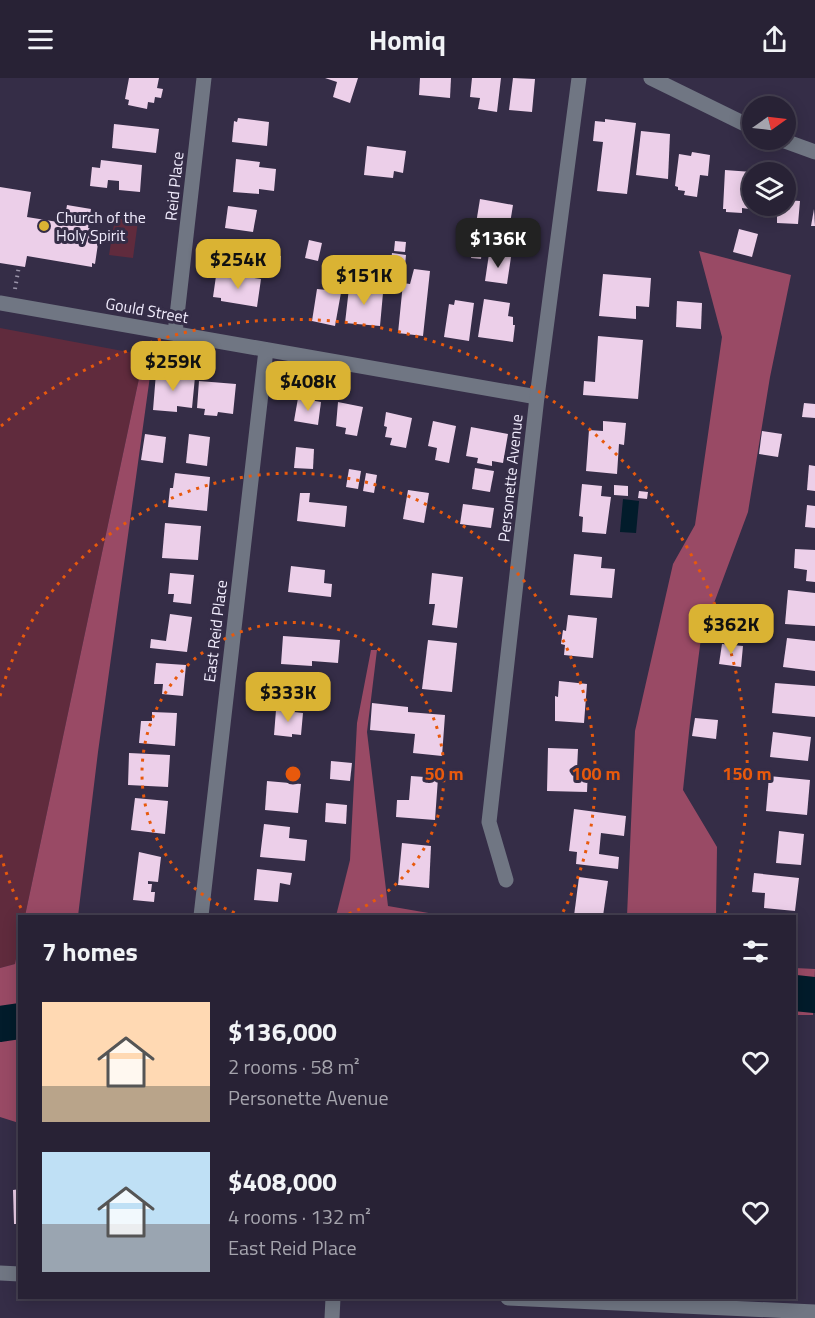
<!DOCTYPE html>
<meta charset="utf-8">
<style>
body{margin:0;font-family:"Titillium Web",sans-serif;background:#342f41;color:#f1f3f6;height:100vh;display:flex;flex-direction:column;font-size:22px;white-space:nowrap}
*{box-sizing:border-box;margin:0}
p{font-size:20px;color:#a5a4ad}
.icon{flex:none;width:33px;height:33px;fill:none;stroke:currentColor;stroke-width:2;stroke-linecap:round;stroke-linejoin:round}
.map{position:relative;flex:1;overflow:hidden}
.drawer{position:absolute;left:18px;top:837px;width:778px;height:384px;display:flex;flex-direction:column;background:#282235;border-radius:0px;box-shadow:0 3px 15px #0003,0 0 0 2px #443f50}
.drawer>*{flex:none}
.needle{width:39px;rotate:76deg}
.tools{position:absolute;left:742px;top:18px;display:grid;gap:12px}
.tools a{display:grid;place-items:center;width:54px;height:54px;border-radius:50%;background:#282235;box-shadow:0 3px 15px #0003,0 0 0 2px #443f50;font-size:30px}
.price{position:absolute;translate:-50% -51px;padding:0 14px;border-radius:12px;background:#dab333;color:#111;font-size:20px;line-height:39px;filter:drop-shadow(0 2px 3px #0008)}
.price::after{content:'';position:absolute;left:50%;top:36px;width:18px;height:14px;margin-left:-9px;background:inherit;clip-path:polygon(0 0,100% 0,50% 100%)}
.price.active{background:#222;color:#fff}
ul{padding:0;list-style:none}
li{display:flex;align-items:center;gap:18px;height:150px;padding:0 24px}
li span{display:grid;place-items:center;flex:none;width:168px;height:120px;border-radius:0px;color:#555}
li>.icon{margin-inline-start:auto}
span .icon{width:72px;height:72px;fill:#fffc;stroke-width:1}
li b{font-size:26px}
h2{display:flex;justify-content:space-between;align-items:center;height:72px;padding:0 24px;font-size:26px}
header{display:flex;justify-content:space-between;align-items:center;height:78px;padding:0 24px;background:#282235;font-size:27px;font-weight:700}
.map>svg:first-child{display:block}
.green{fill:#602b3d}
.forest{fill:#994a65}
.water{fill:#021c2b}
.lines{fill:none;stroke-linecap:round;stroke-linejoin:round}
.river{stroke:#021c2b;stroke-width:36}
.building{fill:#eccfe9}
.path{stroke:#9a93a9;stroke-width:4;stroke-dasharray:1.5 4.5;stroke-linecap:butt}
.minor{stroke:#707683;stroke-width:15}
.ring{fill:none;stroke:#e8590c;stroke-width:3;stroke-dasharray:3 6}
.poi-dot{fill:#dab333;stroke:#352d47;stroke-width:2}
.labels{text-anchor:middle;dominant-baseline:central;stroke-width:6;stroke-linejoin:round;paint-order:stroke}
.street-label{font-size:16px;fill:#f1ecfd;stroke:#352d47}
.poi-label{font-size:16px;fill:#f1ecfd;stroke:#352d47;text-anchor:start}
.centre{fill:#e8590c;stroke:#352d47;stroke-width:3}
.ring-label{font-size:18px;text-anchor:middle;font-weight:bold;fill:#e8590c;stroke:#352d47;stroke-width:6;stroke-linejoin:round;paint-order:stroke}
</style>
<header><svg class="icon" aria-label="menu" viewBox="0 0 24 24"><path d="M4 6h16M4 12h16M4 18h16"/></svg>Homiq<svg class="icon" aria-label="share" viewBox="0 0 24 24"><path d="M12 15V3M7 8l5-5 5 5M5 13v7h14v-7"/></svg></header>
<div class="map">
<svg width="815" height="1240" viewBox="0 0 815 1240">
<rect width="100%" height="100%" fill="#352d47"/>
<!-- green -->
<g class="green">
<polygon points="115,140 138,143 133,180 109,177"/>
<polygon points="0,250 144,277 25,838 20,838 19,866 15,886 0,890"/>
</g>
<!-- forest -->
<g class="forest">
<polygon points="699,173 791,197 770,299 748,434 701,560 690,645 683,712 717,769 716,838 627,838 635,653 673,486 695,447 722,259"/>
<polygon points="144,277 150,298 98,674 78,838 25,838"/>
<polygon points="371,572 377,572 367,654 388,828 446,838 336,838 350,782 357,645"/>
<polygon points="19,866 19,1045 0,1039 0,890 15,886"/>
<polygon points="795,890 815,891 813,937 795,937"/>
</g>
<!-- water -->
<polygon class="water" points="623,421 639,423 636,455 620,454"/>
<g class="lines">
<!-- river -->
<g class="river">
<polyline points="795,915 815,917"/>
<polyline points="0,946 20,943"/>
</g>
</g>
<!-- building -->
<g class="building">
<polygon points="129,0 159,0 157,10 163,11 161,20 155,19 154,25 148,24 147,31 128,27 129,22 125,21"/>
<polygon points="325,0 358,0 350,25 333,19 337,4"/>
<polygon points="420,0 451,0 450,20 419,17"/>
<polygon points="472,0 501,0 497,34 478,31 480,20 470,19"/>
<polygon points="513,0 535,1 532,34 509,32"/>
<polygon points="238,40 269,44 267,68 232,64 234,43 237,44"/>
<polygon points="605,41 636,45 627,116 597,113 603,64 593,63 595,43 605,44"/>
<polygon points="114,46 159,51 156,75 112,70"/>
<polygon points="641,53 670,56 668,101 636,97"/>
<polygon points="367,68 406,73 403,95 394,93 393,100 364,97"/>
<polygon points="692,74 710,77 708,98 700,97 697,119 684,117 685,113 678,112 678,109 675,108 679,76 691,78"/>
<polygon points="236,81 260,84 259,89 276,91 274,113 259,111 259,116 233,114"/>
<polygon points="101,82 142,87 140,114 119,112 119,103 108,102 107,110 90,108 92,89 100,90"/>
<polygon points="725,92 752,94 749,131 742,130 742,135 726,134 726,131 723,131"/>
<polygon points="0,109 31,114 27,139 64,145 67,127 91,131 88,150 100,152 95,186 92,185 92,189 27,178 25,189 0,185"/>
<polygon points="480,121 513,127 507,164 474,158"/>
<polygon points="786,122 800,123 798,146 777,145 777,137 769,137 770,128 786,128"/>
<polygon points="228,128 257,132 253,154 225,150"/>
<polygon points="814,131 815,148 811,148"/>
<polygon points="739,151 758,156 752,179 733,174"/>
<polygon points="309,162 322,165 318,183 305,180"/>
<polygon points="395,163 406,164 405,174 394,173"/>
<polygon points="472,171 482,172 481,181 471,180"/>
<polygon points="392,175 406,177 404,197 390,195"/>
<polygon points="489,176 511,179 507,206 485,203"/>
<polygon points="269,177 281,178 280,190 268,188"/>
<polygon points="414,191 430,193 423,258 398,255 403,205 410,206"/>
<polygon points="226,196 261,201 257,229 221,223 221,220 213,219 216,198 225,199"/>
<polygon points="603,196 651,200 649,229 636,228 636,241 599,238"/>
<polygon points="355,206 374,208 373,214 383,215 380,248 345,245 349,210 355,211"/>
<polygon points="328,207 342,209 335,248 312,243 317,211 327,212"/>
<polygon points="484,221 510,225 508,238 513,239 513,247 515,247 513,264 478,259"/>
<polygon points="455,222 474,225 469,263 444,259 449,226 454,227"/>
<polygon points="677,223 702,225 701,251 676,249"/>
<polygon points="598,258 643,262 638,321 583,317 584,303 595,304"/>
<polygon points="156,295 195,299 192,330 177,328 177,334 153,332"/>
<polygon points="199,303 236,306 233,336 218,334 217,338 204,337 205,331 197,330"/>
<polygon points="298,320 321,324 318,347 294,343"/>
<polygon points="338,324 363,329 357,358 345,356 346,350 336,348"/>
<polygon points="804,325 815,326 815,340 802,339"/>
<polygon points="386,334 412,340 406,370 390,367 392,360 385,359 387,349 384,348"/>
<polygon points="433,343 456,348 449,385 435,382 437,370 428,368"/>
<polygon points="603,343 626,345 624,367 619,366 617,396 586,393 589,352 603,353"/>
<polygon points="471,349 508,356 503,385 492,383 492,388 477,385 478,380 466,378"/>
<polygon points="762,353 782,356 778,379 759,376"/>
<polygon points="145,356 166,359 163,385 141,382"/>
<polygon points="189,356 210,359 207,388 186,385"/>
<polygon points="296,369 314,371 313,391 294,390"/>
<polygon points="809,387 815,388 815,413 807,412"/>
<polygon points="475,390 494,393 490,414 472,411"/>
<polygon points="349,391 361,393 358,411 346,409"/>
<polygon points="175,395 210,399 207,433 168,429 170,410 173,410"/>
<polygon points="366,395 377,397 374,415 363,413"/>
<polygon points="582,406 602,408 601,418 611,419 606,456 582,454 583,439 579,438"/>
<polygon points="614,407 628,408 628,418 614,417"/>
<polygon points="408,412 429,415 424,445 403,441"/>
<polygon points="639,413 648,414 647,421 638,420"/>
<polygon points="300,415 310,415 309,424 347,428 345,449 297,443"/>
<polygon points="463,426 494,430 491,450 460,446"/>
<polygon points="807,427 815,428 815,450 805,449"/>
<polygon points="165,445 201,448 198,482 162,480"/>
<polygon points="795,471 815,472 815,504 806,503 807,492 794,490"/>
<polygon points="574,476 602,479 601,490 615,491 612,520 570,517"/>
<polygon points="291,488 325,492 324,505 332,506 331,519 288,514"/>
<polygon points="170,495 194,497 191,526 173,524 174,516 168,516"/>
<polygon points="432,495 463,499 457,550 432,547 435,526 429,526"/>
<polygon points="788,512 815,515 815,548 785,546"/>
<polygon points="170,536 192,539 187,574 150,570 151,561 166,563"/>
<polygon points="568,537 597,540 593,580 564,577 565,567 561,566 563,552 566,553"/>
<polygon points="283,558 340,562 338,585 312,583 312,588 281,586"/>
<polygon points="787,560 815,563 815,593 783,589"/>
<polygon points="428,562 457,565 452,614 422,611"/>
<polygon points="722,566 743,568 741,589 719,586"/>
<polygon points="156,585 186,587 183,618 162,616 163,606 154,606"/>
<polygon points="559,603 587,606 584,645 555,643 555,618 558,619"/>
<polygon points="775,605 815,608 815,639 772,635"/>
<polygon points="372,625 408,629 408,634 445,637 442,678 413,675 415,656 370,652"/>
<polygon points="276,632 303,635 301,657 292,656 292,659 274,657"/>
<polygon points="152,634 177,635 175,668 139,665 141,643 152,643"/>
<polygon points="695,640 718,642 716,661 692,658"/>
<polygon points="773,654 811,659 808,683 770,679"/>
<polygon points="548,670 578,671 577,691 588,691 587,714 547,713"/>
<polygon points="129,675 170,677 168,709 128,707"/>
<polygon points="331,683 352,685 350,703 330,701"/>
<polygon points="411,698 438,700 435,742 396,739 397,722 409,722"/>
<polygon points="769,698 810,702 807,737 766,733"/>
<polygon points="267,703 301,706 298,735 265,732"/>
<polygon points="135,720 168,723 165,756 131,752"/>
<polygon points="326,725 347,727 346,746 325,744"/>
<polygon points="574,731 626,738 624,758 601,755 599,776 619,779 618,791 576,786 577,774 569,773"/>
<polygon points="264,746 290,749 289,760 307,762 305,783 260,779"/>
<polygon points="779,753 804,756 801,787 776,785"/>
<polygon points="402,765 431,768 429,810 398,807"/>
<polygon points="139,774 161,779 158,804 148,803 148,806 152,806 151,814 155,814 154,824 133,822"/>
<polygon points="257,791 292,795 290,807 280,805 278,824 254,822"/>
<polygon points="754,795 799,800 795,833 764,830 765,815 752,814"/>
<polygon points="579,799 608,803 603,838 574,838"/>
<polygon points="248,835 274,837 274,838 247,838"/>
<polygon points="20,1111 20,1146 14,1146 13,1112"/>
</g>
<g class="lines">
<!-- path -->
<polyline class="path" points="15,211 19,188"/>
<!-- minor -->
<g class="minor">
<polyline points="651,0 753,50"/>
<polyline points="782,62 815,74"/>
<polyline points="0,225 537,319"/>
<polyline points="175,255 204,0"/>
<polyline points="506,802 489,744 537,319 579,0"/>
<polyline points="201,838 266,272"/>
<polyline points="0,1195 20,1196"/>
<polyline points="508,1220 815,1234"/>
<polyline points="332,1240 333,1220"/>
</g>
</g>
<!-- distance rings -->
<g class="ring">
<path d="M243 838A151 151 0 1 1 343 838"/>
<path d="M25 838A303 303 0 0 1 0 774M0 618A303 303 0 1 1 561 838"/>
<path d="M1 348A454 454 0 0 1 725 836"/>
</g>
<!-- markers -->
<circle class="poi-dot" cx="44" cy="148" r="6"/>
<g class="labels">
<!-- street labels -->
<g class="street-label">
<text transform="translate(174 108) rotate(-84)">Reid Place</text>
<text transform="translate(147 232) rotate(10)">Gould Street</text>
<text transform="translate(510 400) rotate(-84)">Personette Avenue</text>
<text transform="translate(215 553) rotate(-83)">East Reid Place</text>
</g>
<!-- poi labels -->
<g class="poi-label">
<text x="56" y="139">Church of the<tspan x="56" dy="18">Holy Spirit</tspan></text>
</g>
</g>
<circle cx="293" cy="696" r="9" class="centre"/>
<g class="ring-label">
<text x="444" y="702">50 m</text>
<text x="596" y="702">100 m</text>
<text x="747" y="702">150 m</text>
</g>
</svg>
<div class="tools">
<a><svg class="needle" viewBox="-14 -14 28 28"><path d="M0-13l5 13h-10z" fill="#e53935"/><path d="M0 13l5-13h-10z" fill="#a5a4ad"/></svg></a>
<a><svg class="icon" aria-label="layers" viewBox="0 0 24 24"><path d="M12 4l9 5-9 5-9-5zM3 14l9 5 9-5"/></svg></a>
</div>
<b class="price active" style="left:498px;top:191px">$136K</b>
<b class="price" style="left:238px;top:212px">$254K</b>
<b class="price" style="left:364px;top:228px">$151K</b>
<b class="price" style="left:173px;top:314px">$259K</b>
<b class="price" style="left:308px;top:334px">$408K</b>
<b class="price" style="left:731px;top:577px">$362K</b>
<b class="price" style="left:288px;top:645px">$333K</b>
<section class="drawer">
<h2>7 homes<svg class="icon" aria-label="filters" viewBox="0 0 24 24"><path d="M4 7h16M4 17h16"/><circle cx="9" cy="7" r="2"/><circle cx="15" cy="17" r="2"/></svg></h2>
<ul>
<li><span style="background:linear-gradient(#ffd9b3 70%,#b9a48a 0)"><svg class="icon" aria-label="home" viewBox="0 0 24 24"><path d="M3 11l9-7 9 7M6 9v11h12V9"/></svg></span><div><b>$136,000</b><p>2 rooms · 58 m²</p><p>Personette Avenue</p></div><svg class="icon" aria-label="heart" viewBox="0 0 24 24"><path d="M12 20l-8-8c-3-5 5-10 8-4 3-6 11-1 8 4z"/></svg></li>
<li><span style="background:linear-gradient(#bfe0f5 60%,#9aa5b1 0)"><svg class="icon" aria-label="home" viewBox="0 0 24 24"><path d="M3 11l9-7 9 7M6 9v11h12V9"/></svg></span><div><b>$408,000</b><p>4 rooms · 132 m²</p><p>East Reid Place</p></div><svg class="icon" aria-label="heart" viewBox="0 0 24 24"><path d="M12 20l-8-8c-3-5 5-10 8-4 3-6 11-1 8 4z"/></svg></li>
</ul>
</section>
</div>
